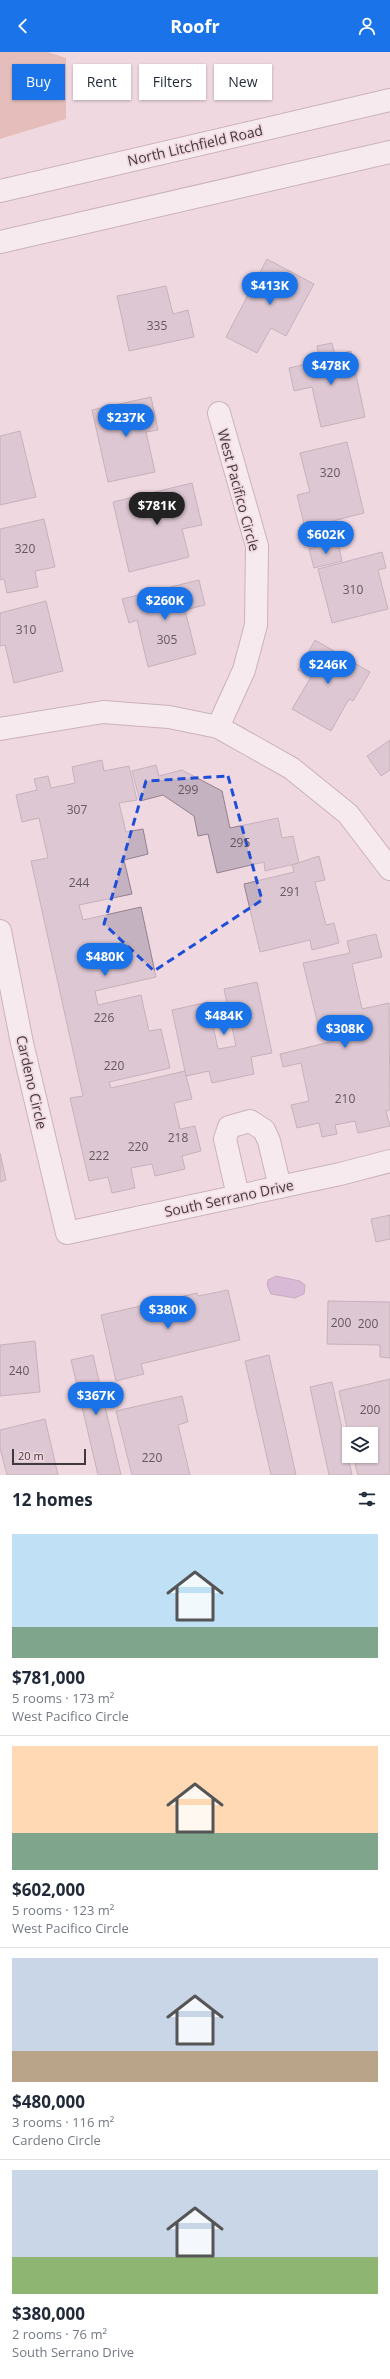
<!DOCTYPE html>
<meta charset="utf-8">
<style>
body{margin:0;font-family:"Open Sans",sans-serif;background:#f6f6f7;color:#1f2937;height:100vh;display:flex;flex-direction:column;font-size:15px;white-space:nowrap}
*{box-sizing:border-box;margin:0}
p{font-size:13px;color:#747a83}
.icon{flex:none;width:22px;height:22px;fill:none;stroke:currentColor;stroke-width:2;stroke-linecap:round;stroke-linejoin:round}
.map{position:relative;height:1423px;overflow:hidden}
.side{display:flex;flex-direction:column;background:#fff;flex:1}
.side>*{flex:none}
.banner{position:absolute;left:12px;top:12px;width:366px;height:36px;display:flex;gap:8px}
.fabs{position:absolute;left:342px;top:1375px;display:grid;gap:8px}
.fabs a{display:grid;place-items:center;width:36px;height:36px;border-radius:0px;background:#fff;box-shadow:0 1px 3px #0004;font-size:20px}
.scale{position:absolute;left:12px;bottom:10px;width:74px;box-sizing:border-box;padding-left:4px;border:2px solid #43393c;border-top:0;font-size:11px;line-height:14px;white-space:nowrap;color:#43393c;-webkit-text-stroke:3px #f0d8e0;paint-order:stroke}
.price{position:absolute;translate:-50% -34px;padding:0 9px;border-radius:14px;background:#1a73e8;color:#fff;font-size:13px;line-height:26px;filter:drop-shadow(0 1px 2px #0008)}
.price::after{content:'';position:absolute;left:50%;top:24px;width:12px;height:9px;margin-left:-6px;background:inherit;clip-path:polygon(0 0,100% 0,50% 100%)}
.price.selected{background:#222;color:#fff}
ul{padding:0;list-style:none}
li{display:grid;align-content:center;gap:8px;height:212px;padding:0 12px}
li+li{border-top:1px solid #e0e1e3}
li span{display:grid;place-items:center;height:124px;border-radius:0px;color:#555}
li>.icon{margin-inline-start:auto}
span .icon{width:72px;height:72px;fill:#fffc;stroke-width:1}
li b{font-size:17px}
h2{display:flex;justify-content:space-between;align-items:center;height:48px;padding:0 12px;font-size:17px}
.tag{padding:0 14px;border-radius:0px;background:#fff;box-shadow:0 1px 3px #0004;font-size:14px;line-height:36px}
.tag.selected{background:#1a73e8;color:#fff}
header{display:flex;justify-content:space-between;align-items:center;height:52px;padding:0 12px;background:#1a73e8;color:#fff;font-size:18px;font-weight:700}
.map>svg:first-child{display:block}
.green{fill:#d89d8e}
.water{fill:#ba93c9;stroke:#96789f}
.building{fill:#c5b2c0;stroke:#93818e}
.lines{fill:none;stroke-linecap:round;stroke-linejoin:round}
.street-casing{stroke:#9a848c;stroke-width:24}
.secondary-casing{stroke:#9a848c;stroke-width:24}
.street{stroke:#fff;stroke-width:22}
.secondary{stroke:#fff;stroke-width:22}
.marked{fill:none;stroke:#1d4ed8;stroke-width:3;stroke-dasharray:8 5;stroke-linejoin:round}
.labels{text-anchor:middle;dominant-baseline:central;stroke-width:3.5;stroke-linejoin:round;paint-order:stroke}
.number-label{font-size:12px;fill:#64575d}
.street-label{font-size:14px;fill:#43393c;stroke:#f0d8e0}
</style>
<header><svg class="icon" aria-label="back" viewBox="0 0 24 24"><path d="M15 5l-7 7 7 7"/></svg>Roofr<svg class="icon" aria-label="person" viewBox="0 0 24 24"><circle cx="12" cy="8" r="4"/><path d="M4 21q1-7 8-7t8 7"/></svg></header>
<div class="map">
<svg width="390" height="1423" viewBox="0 0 390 1423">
<rect width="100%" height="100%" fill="#f0d8e0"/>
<!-- green -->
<polygon class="green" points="0,0 48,0 66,6 66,67 0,87"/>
<!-- water -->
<polygon class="water" points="276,1224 300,1229 305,1233 304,1242 295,1246 271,1242 267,1233 268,1228"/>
<!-- building -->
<g class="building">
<polygon points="267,207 314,232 286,284 271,276 257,301 226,285"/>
<polygon points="166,234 173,262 188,258 194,285 129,299 117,244"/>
<polygon points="332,291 335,303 351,299 365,365 321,375 312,335 294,339 289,316 320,309 317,294"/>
<polygon points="151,345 158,378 146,380 155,420 108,430 92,358"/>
<polygon points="20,379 36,445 0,453 0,384"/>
<polygon points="347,390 364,461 305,476 297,443 310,440 300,401"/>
<polygon points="192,431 202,473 182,477 189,505 129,520 113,450"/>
<polygon points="44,467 55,515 35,519 38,535 7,541 4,527 0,528 0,477"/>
<polygon points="338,490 342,509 314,516 309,497"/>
<polygon points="382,500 386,516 378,518 388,557 332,571 318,517"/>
<polygon points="199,528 205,553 185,558 196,602 148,615 137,568 129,571 122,547"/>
<polygon points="46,549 63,619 14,631 5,593 0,594 0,561"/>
<polygon points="315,588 370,620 353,649 349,647 331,679 292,657 311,625 298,618"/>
<polygon points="390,688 390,718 381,724 367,704"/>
<polygon points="102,708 104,719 129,714 137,748 119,751 126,780 143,777 148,802 124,808 132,842 79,853 83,868 141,855 156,925 95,939 98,953 141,943 149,979 161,977 170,1016 109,1030 111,1036 185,1019 192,1047 174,1051 180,1077 195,1074 201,1099 182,1104 185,1117 155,1124 152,1112 131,1116 135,1136 112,1141 108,1125 89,1129 70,1046 83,1044 31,809 48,806 39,766 22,770 16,743 37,738 34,727 48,724 51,736 75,731 72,715"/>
<polygon points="156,713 159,724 182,718 222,739 230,776 278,766 282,786 293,784 299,811 265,819 264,810 217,821 208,782 198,784 194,764 163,743 140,749 132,719"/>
<polygon points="319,804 325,828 315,830 326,873 334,871 339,891 312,898 310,888 260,900 244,832 294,820 292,813"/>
<polygon points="376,882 382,905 352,912 362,957 389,951 390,1058 386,1059 390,1074 358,1081 355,1069 335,1073 337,1082 322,1085 319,1071 297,1076 291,1053 309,1049 301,1011 283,1015 280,1002 372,980 369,966 319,977 303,911 350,901 347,889"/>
<polygon points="257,930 272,1001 251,1005 254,1022 212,1031 209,1019 186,1024 172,958 208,950 218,997 236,994 224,937"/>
<polygon points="0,1101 6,1128 0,1130"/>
<polygon points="390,1163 390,1187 376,1190 371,1167"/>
<polygon points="228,1238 240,1288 141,1312 144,1322 116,1329 101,1263 197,1241 198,1244"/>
<polygon points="328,1249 390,1250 390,1306 380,1305 380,1293 327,1292"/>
<polygon points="35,1289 40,1340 0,1344 0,1293"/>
<polygon points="93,1303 121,1423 98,1423 71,1308"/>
<polygon points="269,1303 296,1423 271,1423 245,1309"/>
<polygon points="390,1327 390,1423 358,1423 353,1404 371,1404 371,1382 349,1382 349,1385 339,1339"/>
<polygon points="332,1330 352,1423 329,1423 310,1335"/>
<polygon points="182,1344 188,1370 178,1373 190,1423 132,1423 116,1359"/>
<polygon points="45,1367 58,1423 7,1423 0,1396 0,1378"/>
</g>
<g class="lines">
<!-- street casing -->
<g class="street-casing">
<g id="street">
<polyline points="218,675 244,618 256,573 257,494 219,361"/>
<polyline points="0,677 103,660 169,665 218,675 291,716 348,762 390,817"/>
<polyline points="0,879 22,991 67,1181 340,1122 390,1109"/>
<polyline points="238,1144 225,1087 229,1075 250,1069 264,1078 269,1089 280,1135"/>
</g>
</g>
<!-- secondary casing -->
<g class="secondary-casing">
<g id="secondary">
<polyline points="0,139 390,48"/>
<polyline points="0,190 390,100"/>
</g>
</g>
<!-- street -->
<use href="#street" class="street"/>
<!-- secondary -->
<use href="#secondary" class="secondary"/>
</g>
<!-- marked area -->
<path d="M0 0H390V1423H0ZM228 724 262 848 154 919 104 872 146 729Z" fill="#f0d8e0" fill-opacity=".55" fill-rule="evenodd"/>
<path class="marked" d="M228 724 262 848 154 919 104 872 146 729Z"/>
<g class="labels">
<!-- number labels -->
<g class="number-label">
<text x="157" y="273">335</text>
<text x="330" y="420">320</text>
<text x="25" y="496">320</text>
<text x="353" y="537">310</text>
<text x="26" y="577">310</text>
<text x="167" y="587">305</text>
<text x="188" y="737">299</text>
<text x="77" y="757">307</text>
<text x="240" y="790">295</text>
<text x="79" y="830">244</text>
<text x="290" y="839">291</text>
<text x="104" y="965">226</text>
<text x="114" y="1013">220</text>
<text x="345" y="1046">210</text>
<text x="178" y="1085">218</text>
<text x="138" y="1094">220</text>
<text x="99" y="1103">222</text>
<text x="341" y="1270">200</text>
<text x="368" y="1271">200</text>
<text x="19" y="1318">240</text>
<text x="370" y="1357">200</text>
<text x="152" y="1405">220</text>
</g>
<!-- street labels -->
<g class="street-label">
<text transform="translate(195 93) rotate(-13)">North Litchfield Road</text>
<text transform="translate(239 438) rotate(75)">West Pacifico Circle</text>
<text transform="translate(32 1030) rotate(77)">Cardeno Circle</text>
<text transform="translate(229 1146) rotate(-12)">South Serrano Drive</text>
</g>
</g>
</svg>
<div class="fabs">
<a><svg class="icon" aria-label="layers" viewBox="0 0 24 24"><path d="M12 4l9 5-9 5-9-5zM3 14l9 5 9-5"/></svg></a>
</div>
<div class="scale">20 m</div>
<b class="price" style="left:270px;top:254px">$413K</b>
<b class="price" style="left:331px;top:334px">$478K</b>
<b class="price" style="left:126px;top:386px">$237K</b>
<b class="price selected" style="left:157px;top:474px">$781K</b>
<b class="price" style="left:326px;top:503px">$602K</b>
<b class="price" style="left:165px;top:569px">$260K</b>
<b class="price" style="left:328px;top:633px">$246K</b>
<b class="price" style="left:105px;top:925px">$480K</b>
<b class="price" style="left:224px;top:984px">$484K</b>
<b class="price" style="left:345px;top:997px">$308K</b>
<b class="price" style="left:168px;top:1278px">$380K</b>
<b class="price" style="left:96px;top:1364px">$367K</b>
<div class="banner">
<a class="tag selected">Buy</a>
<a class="tag">Rent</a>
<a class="tag">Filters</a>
<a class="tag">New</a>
</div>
</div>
<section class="side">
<h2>12 homes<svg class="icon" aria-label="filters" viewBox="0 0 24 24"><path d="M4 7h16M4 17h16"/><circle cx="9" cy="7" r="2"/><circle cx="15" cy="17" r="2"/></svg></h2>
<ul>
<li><span style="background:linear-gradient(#bfe0f5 75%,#7fa58c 0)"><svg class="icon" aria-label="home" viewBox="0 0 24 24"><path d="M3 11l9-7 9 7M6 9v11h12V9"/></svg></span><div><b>$781,000</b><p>5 rooms · 173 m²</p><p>West Pacifico Circle</p></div></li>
<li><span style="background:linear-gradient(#ffd9b3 70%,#7fa58c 0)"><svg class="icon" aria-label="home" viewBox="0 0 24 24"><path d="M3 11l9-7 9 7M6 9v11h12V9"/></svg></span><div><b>$602,000</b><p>5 rooms · 123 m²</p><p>West Pacifico Circle</p></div></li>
<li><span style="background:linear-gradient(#c9d6e8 75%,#b9a48a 0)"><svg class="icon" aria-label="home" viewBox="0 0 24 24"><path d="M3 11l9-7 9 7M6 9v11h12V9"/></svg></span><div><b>$480,000</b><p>3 rooms · 116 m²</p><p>Cardeno Circle</p></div></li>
<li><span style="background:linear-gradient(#c9d6e8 70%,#8fb573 0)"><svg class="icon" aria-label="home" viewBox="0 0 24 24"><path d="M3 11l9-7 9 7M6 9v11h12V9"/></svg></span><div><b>$380,000</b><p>2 rooms · 76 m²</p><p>South Serrano Drive</p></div></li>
</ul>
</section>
